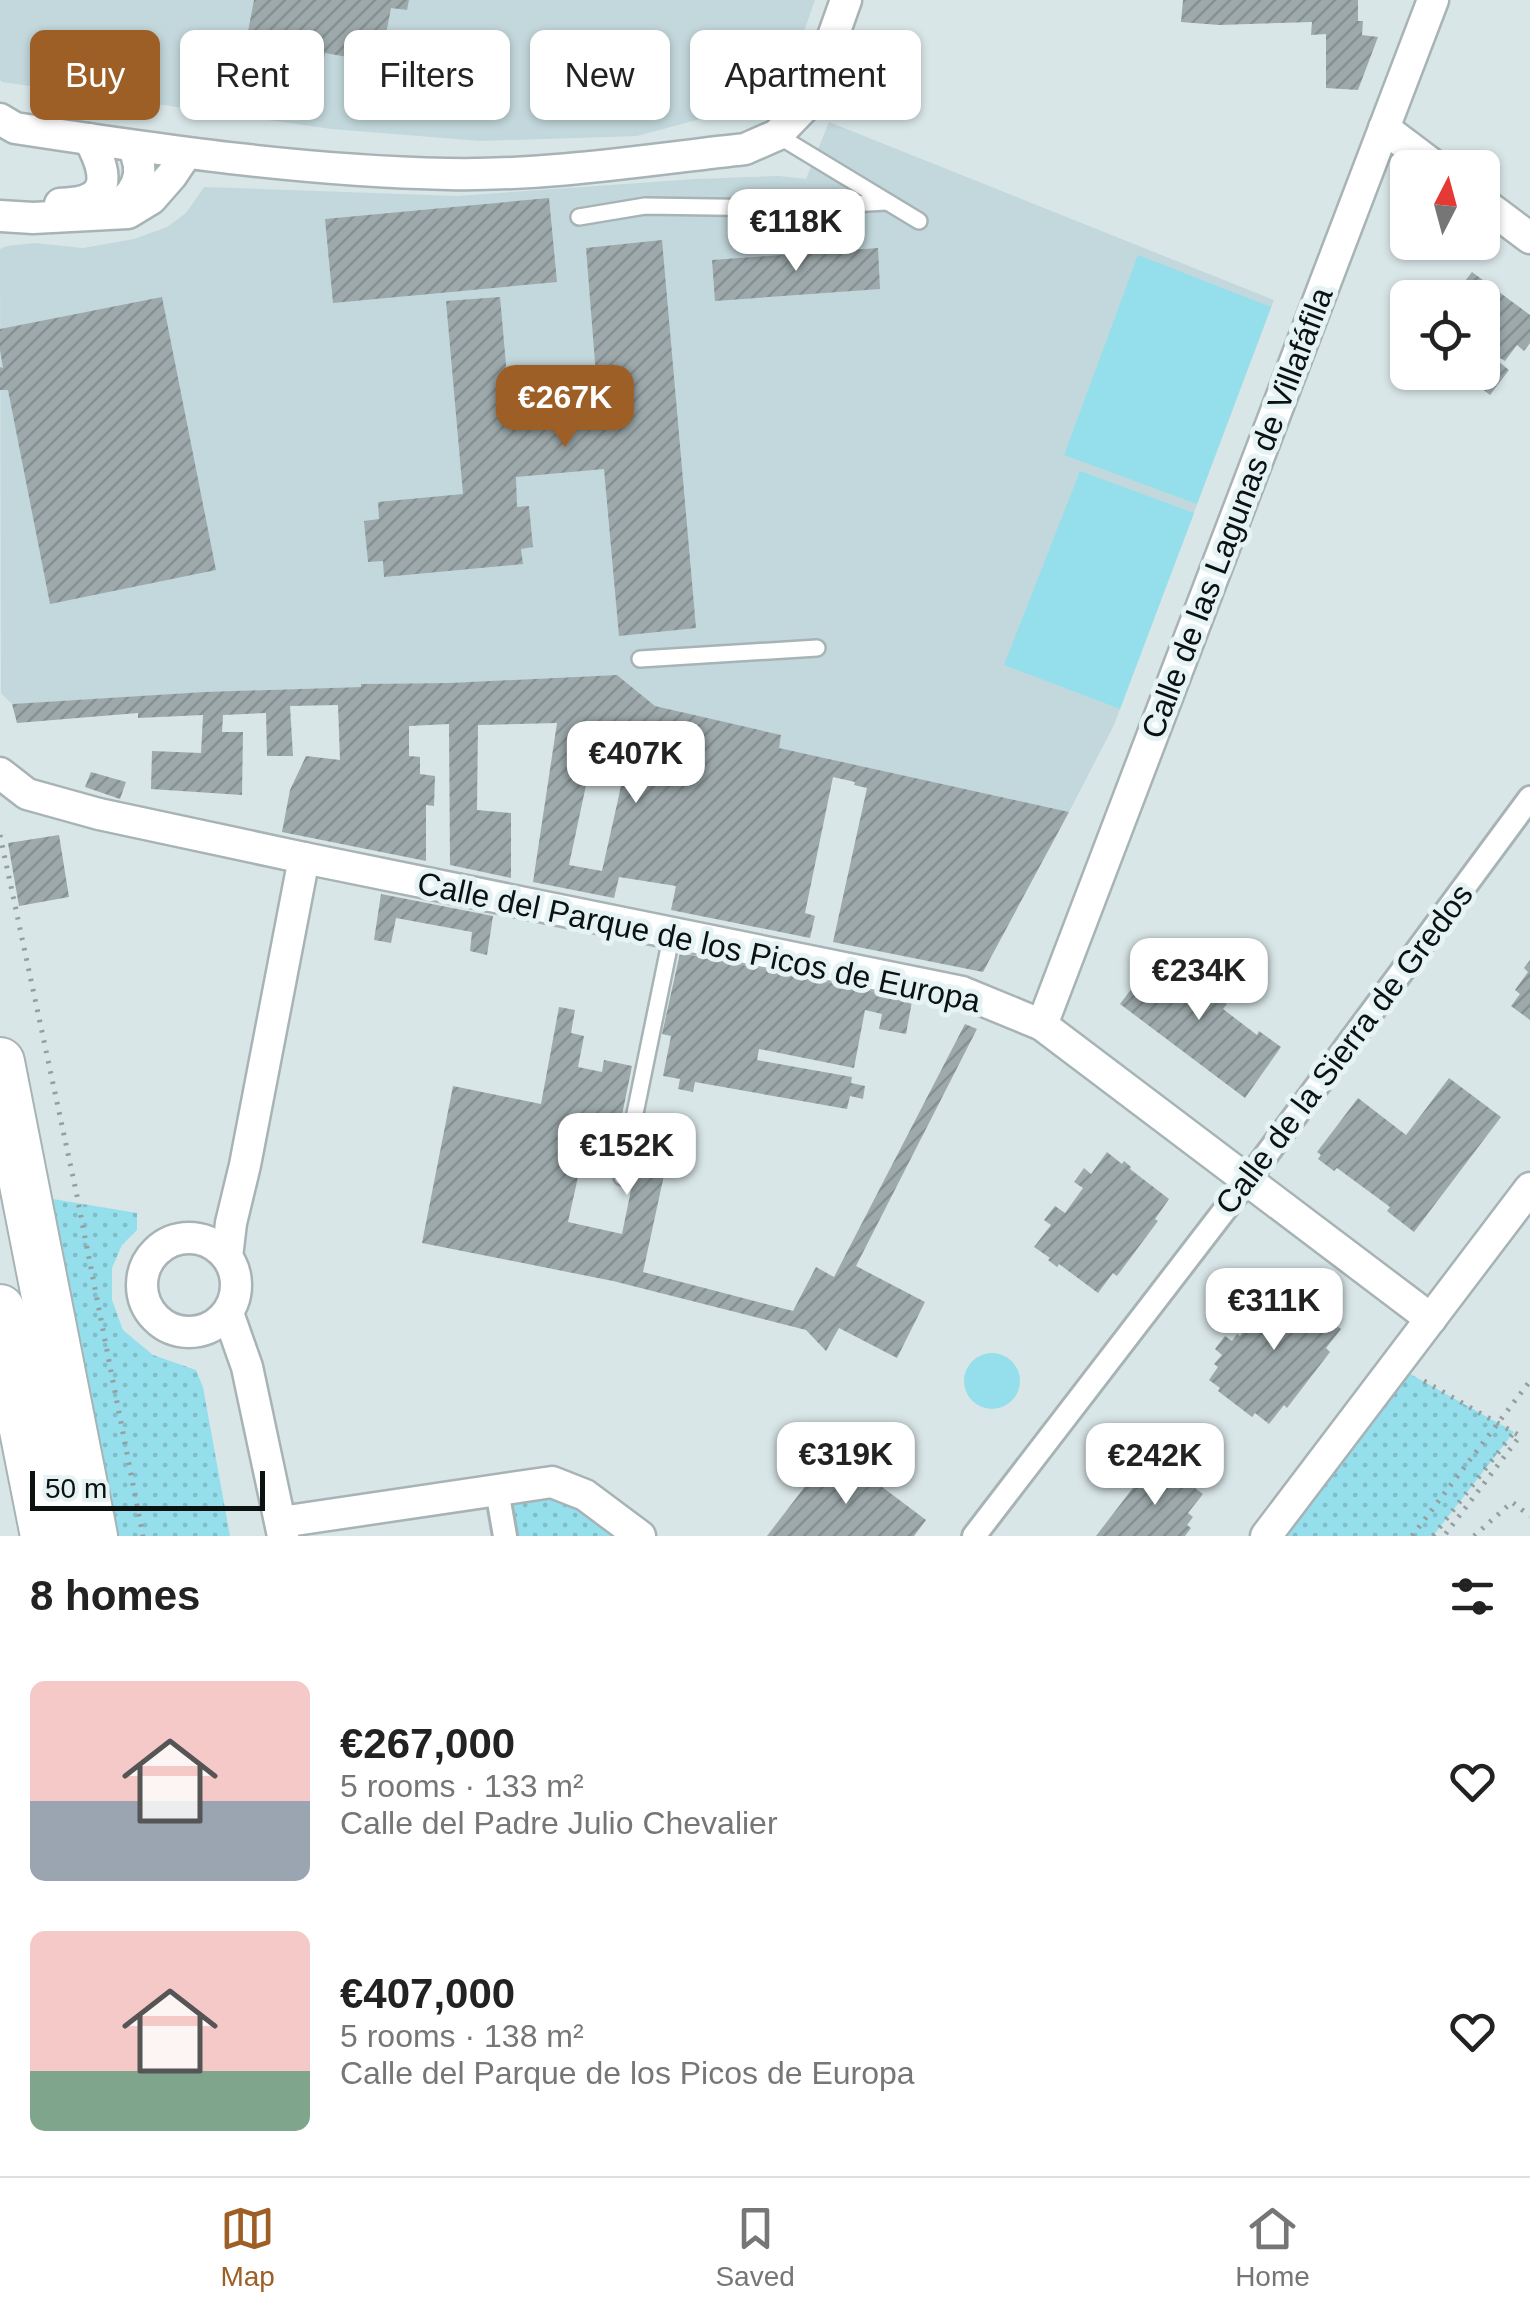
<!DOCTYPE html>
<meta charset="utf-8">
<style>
body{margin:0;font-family:Arial,sans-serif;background:#f6f6f6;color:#222;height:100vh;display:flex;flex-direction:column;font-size:38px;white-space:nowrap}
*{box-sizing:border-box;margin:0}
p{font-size:32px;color:#767676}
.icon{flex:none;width:55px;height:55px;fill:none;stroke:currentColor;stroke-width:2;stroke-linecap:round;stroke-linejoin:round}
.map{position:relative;height:1536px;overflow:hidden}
.sheet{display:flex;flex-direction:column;background:#fff;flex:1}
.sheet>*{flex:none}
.top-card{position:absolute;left:30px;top:30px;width:1000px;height:90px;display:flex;gap:20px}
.needle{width:65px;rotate:6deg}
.fabs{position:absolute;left:1390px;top:150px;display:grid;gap:20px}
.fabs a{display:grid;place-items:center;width:110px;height:110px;border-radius:15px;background:#fff;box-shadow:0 2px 8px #0004;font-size:50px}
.scale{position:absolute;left:30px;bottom:25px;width:235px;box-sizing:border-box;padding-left:10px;border:5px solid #0c1111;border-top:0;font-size:28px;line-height:35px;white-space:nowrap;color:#0c1111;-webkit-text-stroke:8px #e6f3f5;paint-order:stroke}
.price{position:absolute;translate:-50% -85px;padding:0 22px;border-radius:20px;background:#fff;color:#222;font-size:32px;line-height:65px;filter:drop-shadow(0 2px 5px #0008)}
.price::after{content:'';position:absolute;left:50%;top:60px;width:30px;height:22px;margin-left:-15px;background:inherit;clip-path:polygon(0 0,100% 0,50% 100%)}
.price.selected{background:#9d5f25;color:#fff}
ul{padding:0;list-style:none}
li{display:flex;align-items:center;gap:30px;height:250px;padding:0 30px}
li span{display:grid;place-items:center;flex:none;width:280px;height:200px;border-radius:15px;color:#555}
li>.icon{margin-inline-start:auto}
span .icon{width:120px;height:120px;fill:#fffc;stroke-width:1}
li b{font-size:42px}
h2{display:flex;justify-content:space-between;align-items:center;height:120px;padding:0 30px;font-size:42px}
.chip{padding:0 35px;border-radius:15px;background:#fff;box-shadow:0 2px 8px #0004;font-size:35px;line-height:90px}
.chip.selected{background:#9d5f25;color:#fff}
.dock{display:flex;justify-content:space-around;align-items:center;height:140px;border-top:2px solid #e0e0e0;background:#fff;font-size:28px;color:#767676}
.dock a{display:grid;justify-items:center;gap:5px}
.dock .selected{color:#9d5f25}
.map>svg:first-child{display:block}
.built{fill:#c3d8dc}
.green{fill:#95dfec}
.park{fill:url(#park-dots)}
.building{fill:url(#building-hatch);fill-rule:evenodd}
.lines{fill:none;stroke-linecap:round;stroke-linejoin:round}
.service-casing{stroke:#a7b3b5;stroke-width:20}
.pedestrian-casing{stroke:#a7b3b5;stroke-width:28}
.minor-casing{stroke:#a7b3b5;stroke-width:35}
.primary-casing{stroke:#a7b3b5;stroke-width:52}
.path{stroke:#959fa0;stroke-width:5;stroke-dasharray:2.5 8;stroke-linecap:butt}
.service{stroke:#fff;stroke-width:15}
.pedestrian{stroke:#fff;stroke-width:22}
.minor{stroke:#fff;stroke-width:30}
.primary{stroke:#fff;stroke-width:48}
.labels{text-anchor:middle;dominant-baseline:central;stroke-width:10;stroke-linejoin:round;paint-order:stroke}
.street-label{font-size:32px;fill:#0c1111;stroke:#e6f3f5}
</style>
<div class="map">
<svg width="1530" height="1536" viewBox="0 0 1530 1536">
<defs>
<pattern id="park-dots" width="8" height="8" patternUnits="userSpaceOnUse" patternTransform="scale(2.5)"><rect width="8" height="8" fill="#95dfec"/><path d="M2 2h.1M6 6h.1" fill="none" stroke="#7fbec9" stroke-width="1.8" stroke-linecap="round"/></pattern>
<pattern id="building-hatch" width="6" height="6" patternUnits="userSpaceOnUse" patternTransform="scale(2.5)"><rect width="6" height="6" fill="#9da9ab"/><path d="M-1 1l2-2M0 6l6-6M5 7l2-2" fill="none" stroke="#869092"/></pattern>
</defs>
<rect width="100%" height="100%" fill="#d9e6e8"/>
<!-- built -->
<g class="built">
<polygon points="0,0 815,0 791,69 768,101 637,136 481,141 331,129 2,82 0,80"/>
<polygon points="829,122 1274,300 1114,725 1069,812 779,748 780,735 655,706 617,675 449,683 362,684 361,687 204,692 12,704 1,693 0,249 7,246 35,243 83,248 134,239 167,227 186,213 204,187 457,196 695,179 779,176 806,179"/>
</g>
<!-- green -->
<g class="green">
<polygon points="1138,255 1271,307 1197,504 1064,455"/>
<polygon points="1080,471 1194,513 1120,709 1004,665"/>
<circle cx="992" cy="1381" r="28"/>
</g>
<!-- park -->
<g class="park">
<polygon points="47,1198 137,1213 137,1230 122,1245 112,1268 112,1300 123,1330 153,1355 196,1370 203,1387 230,1536 112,1536"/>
<polygon points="1396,1366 1514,1432 1433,1536 1266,1536"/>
<polygon points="552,1482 638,1536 505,1536 497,1490"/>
</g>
<!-- building -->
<g class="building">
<polygon points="254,0 409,0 407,10 391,8 374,97 352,93 359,59 325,53 318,93 239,79"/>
<polygon points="1183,0 1358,0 1358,21 1363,21 1362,35 1378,37 1358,90 1326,88 1326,34 1311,35 1312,22 1219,25 1181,22"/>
<polygon points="549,198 557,282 333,303 325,219"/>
<polygon points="662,240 696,628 619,636 604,469 516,477 517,507 529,506 533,547 521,549 523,564 384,577 383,561 368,562 364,521 379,519 378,502 463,494 446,301 500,297 511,421 599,413 586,248"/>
<polygon points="878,248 880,289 715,301 712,260"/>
<polygon points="1472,272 1530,315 1530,343 1524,351 1517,345 1505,361 1500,358 1498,361 1509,370 1490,395 1460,372 1482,372 1482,298 1452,298"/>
<polygon points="162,297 216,570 50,604 8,390 0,390 0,367 3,368 0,350 0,329"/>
<path d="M617 675 655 706 781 735 779 748 1069 812 983 972 833 942 867 788 854 785 855 782 833 777 805 913 815 916 810 938 671 910 676 886 619 877 614 898 533 882 557 723 478 725 477 810 511 813V878L450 865 449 724 409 726V756L420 757V774L435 776 434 806 426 805V861L282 832 290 790 306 756 340 760 338 705 290 706 293 756H267L266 713 223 715 222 732H243L242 795 151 789 152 751 201 753 203 715 138 718V713L17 723 12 704 204 692 361 687V684L449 683ZM592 757 626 764 602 871 569 865Z"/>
<polygon points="91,772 126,782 120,799 85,787"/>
<polygon points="59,835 69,897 19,906 8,843"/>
<polygon points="381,894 493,916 487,955 470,951 472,932 396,918 391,943 374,940"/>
<polygon points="1183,946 1194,954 1185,967 1201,979 1198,983 1227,1004 1223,1009 1257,1035 1259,1031 1281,1047 1245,1098 1120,1004 1160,951 1171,961"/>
<polygon points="680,953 895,993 912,1001 906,1034 879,1029 882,1014 865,1010 854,1068 759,1049 757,1060 852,1077 851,1083 865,1086 863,1099 850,1096 847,1109 695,1082 693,1092 678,1089 680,1079 663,1076 671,1036 662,1034"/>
<polygon points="1530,960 1530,1020 1511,1006 1520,994 1515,990 1528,972 1524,968"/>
<polygon points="559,1007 575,1010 571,1033 584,1036 578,1067 602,1072 604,1060 632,1066 621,1120 612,1119 609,1131 590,1127 580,1178 578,1177 568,1222 622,1234 640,1146 669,1152 643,1272 793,1311 816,1267 834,1277 965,1024 977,1029 856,1266 925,1302 897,1358 839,1328 826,1351 806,1330 613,1281 422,1243 453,1086 541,1104"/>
<polygon points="1449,1078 1501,1117 1414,1232 1387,1211 1390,1207 1337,1168 1334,1171 1318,1159 1321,1155 1317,1152 1358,1098 1406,1135"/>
<polygon points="1107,1152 1122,1164 1124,1161 1131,1167 1130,1169 1169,1199 1155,1219 1158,1221 1117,1276 1113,1273 1098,1293 1059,1264 1057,1267 1048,1260 1050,1258 1034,1247 1051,1225 1044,1220 1055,1206 1065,1213 1083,1188 1074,1182 1084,1168 1091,1174"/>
<polygon points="1282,1282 1294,1291 1296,1289 1330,1315 1327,1319 1341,1329 1326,1348 1330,1352 1287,1408 1284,1405 1269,1424 1255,1413 1252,1417 1218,1391 1220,1388 1209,1380 1218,1367 1214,1364 1222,1355 1215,1349 1225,1336 1232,1341 1237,1334 1240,1336 1249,1325 1245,1321 1250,1315 1244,1310 1255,1296 1262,1301 1270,1292 1273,1294"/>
<polygon points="833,1450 926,1520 914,1536 767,1536"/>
<polygon points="1160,1462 1203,1494 1188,1513 1193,1517 1187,1525 1191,1528 1185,1536 1096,1536 1139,1480 1144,1484"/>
</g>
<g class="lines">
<!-- service casing -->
<g class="service-casing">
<g id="service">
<polyline points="777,135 919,221"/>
<polyline points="579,217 645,206 782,208 886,202"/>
<polyline points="640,659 817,648"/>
<polyline points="622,1177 672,933"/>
</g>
</g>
<!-- pedestrian casing -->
<g class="pedestrian-casing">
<g id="pedestrian">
<polyline points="497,1490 505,1536"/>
<polyline points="974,1536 1247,1181 1530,798"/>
</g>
</g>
<!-- minor casing -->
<g class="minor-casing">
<g id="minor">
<path d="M0 119 15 128C159 150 302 171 448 174 547 176 646 160 745 149L777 135 810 101 846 0"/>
<polyline points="1384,128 1437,168"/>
<polyline points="1482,202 1530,238"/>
<path d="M60 204C69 203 79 203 86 200 115 190 99 157 89 139"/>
<path d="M107 210C136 199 148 173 132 146"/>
<polyline points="0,216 33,218 128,213 151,199 172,175 186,154"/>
<polyline points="0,773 27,794 99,814 304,858 962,992 1042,1025 1431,1319"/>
<polyline points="1042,1025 1433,0"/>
<circle cx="189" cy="1285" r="47"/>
<polyline points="227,1257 231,1223 245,1165 304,858"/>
<polyline points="228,1313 247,1367 283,1536"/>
<polyline points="281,1522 552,1482 585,1495 640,1536"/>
<polyline points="1266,1536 1530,1188"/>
</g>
</g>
<!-- primary casing -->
<g class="primary-casing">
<g id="primary">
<polyline points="0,1062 93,1536"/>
<polyline points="0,1309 45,1536"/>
</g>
</g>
<!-- path -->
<g class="path">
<polyline points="0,835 77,1196 143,1536"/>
<polyline points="1424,1381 1520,1436 1444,1536"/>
<polyline points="1412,1536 1530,1381"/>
<polyline points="1433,1536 1514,1432"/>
<polyline points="1474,1536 1512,1502 1530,1516"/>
</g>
<!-- service -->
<use href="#service" class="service"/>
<!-- pedestrian -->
<use href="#pedestrian" class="pedestrian"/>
<!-- minor -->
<use href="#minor" class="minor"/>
<!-- primary -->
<use href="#primary" class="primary"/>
</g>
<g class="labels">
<!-- street labels -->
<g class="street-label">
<text transform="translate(1237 513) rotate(-69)">Calle de las Lagunas de Villafáfila</text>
<text transform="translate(699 942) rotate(12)">Calle del Parque de los Picos de Europa</text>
<text transform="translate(1344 1049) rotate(-53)">Calle de la Sierra de Gredos</text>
</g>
</g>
</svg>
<div class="fabs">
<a><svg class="needle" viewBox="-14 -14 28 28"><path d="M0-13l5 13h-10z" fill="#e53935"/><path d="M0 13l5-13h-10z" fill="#767676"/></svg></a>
<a><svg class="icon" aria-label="locate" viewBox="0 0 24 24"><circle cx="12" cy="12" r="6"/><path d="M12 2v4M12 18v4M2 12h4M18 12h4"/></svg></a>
</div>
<div class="scale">50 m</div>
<b class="price" style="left:796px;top:274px">€118K</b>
<b class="price selected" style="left:565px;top:450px">€267K</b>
<b class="price" style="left:636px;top:806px">€407K</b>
<b class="price" style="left:1199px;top:1023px">€234K</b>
<b class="price" style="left:627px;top:1198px">€152K</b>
<b class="price" style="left:1274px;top:1353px">€311K</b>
<b class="price" style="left:846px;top:1507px">€319K</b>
<b class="price" style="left:1155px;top:1508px">€242K</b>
<div class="top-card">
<a class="chip selected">Buy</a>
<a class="chip">Rent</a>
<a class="chip">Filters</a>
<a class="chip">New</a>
<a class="chip">Apartment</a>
</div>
</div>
<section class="sheet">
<h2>8 homes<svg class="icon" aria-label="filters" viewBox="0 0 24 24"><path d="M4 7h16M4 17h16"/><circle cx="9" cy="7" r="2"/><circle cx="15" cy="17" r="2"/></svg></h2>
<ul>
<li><span style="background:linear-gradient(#f6c9c9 60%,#9aa5b1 0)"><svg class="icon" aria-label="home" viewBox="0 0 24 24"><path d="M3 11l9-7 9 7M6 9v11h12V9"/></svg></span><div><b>€267,000</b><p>5 rooms · 133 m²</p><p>Calle del Padre Julio Chevalier</p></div><svg class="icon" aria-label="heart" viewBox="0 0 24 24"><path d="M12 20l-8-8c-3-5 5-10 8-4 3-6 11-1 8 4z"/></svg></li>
<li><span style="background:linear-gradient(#f6c9c9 70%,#7fa58c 0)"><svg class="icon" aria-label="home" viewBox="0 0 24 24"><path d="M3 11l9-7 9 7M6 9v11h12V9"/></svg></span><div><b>€407,000</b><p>5 rooms · 138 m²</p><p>Calle del Parque de los Picos de Europa</p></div><svg class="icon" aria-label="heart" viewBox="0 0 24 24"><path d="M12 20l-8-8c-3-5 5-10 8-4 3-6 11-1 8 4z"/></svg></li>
</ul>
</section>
<nav class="dock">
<a class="selected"><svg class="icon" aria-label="map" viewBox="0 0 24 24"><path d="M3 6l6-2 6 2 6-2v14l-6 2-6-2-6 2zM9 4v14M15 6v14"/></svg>Map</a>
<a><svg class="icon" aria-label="saved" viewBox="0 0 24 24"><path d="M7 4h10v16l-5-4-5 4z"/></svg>Saved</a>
<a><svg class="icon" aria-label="home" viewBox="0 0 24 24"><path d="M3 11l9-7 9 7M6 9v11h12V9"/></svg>Home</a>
</nav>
